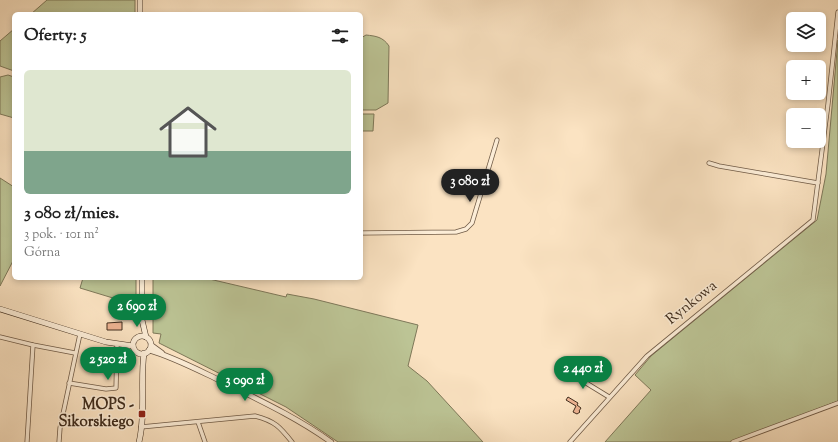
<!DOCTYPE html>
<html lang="pl">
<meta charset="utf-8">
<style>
body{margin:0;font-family:"Sorts Mill Goudy",serif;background:#f6f6f6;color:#222;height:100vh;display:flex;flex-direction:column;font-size:15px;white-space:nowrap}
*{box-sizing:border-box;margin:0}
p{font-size:13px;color:#767676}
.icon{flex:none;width:22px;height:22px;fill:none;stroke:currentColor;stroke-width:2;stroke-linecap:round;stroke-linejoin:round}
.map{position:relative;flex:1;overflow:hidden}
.side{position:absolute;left:12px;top:12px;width:351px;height:268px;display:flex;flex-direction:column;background:#fff;border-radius:6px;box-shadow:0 2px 6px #0003}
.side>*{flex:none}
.fabs{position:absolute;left:786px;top:12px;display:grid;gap:8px}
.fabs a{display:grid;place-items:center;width:40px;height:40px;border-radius:6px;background:#fff;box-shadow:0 2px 6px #0003;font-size:20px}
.price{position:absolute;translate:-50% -34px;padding:0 9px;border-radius:14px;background:#0b8043;color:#fff;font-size:13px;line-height:26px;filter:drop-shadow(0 1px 2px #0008)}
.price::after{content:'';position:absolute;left:50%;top:24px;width:12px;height:9px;margin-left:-6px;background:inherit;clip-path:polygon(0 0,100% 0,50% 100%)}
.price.selected{background:#222;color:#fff}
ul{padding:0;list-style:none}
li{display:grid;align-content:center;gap:8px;height:212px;padding:0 12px}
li+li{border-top:1px solid #e0e0e0}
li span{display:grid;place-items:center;height:124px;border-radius:6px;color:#555}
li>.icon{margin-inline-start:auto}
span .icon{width:72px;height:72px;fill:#fffc;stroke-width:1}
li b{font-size:17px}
h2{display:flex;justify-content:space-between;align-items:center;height:48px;padding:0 12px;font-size:17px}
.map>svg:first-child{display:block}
.green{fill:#bcc495;stroke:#7e7859}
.building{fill:#eeb493;stroke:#402d1d}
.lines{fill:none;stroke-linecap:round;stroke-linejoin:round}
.minor-casing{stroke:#6f5a46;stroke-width:5}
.tertiary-casing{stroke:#6f5a46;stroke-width:6}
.secondary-casing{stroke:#402d1d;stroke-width:6}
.minor{stroke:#fcedd7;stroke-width:3.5}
.tertiary{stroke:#fcedd7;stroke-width:4.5}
.secondary{stroke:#fcedd7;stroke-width:5}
.poi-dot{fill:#8f2418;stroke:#fcedd7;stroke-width:1.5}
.labels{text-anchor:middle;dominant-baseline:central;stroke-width:3;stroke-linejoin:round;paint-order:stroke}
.street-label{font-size:15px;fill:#402d1d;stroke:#fcedd7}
.poi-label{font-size:15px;font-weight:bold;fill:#402d1d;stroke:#fcedd7;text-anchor:end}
</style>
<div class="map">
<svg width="838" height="442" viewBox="0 0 838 442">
<rect width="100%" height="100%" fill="#fbe3c2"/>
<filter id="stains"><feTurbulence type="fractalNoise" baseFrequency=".005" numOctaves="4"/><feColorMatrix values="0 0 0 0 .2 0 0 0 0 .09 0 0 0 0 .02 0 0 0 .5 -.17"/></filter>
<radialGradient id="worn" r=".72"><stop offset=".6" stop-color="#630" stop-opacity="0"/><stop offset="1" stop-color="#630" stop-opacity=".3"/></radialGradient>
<!-- green -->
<g class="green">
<polygon points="47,0 135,0 135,14 31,14"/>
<polygon points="14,29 14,71 0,66 0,41"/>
<path d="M366 35C376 36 383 37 389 46L388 103 376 110H361V38Z"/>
<polygon points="838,40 838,401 732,442 605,442 651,390 635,375 651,356 817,220 826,174"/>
<polygon points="8,75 14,77 14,118 0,114 0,77"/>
<polygon points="361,114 374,114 373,131 361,131"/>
<polygon points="0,178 14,187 14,259 0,286"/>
<polygon points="83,278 136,278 136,305 80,288"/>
<polygon points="153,278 205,278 286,297 287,294 314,299 418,325 408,366 427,381 483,442 338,442 286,407 159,343 161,334 153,333"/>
</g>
<!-- building -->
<g class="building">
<polygon points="122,322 122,330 107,330 107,323"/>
<polygon points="568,397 578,403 577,405 581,408 579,411 580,412 577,414 573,412 576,406 566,400"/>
</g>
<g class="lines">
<!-- minor casing -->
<g class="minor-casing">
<g id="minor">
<polyline points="709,163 719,166 818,183"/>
<polyline points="361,233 456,232 466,229 472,223 497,140"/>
<polyline points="0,337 33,345 75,353"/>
<polyline points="565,370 609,397"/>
<polyline points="69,383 106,389 116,388 117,344"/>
<polyline points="198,422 205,442"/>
<path d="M141 427 255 416C275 421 280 427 292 442"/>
<polyline points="27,442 33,345"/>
<polyline points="59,442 60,428 80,334"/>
<polyline points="570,442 647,356 813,220 828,104 838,12"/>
<polyline points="733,442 838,403"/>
</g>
</g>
<!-- tertiary casing -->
<g class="tertiary-casing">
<g id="tertiary">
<polyline points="151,345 162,353"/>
<path d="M149 350C173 357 196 369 219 380 257 399 296 417 331 442"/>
</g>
</g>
<!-- secondary casing -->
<g class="secondary-casing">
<g id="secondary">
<polyline points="140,0 140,14"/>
<polyline points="142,278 142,320 146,337"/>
<polyline points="0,309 106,342 133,346"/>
<circle cx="142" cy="345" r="9"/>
<path d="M139 442C146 413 140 382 144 353"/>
</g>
</g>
<!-- minor -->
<use href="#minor" class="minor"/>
<!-- tertiary -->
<use href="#tertiary" class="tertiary"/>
<!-- secondary -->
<use href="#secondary" class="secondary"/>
</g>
<!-- markers -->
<rect class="poi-dot" x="138" y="410" width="8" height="8" rx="2"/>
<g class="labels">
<!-- street labels -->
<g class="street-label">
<text transform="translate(692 303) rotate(-39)">Rynkowa</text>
</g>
<!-- poi labels -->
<g class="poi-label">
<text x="134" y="405">MOPS -<tspan x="134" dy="17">Sikorskiego</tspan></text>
</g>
</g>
<rect width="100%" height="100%" filter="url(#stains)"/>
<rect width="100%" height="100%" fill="url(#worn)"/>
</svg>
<div class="fabs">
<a><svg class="icon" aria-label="layers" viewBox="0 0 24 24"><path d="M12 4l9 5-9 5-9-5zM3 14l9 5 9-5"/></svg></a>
<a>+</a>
<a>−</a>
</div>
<b class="price selected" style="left:470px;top:203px">3 080 zł</b>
<b class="price" style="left:137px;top:328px">2 690 zł</b>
<b class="price" style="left:108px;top:381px">2 520 zł</b>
<b class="price" style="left:583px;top:390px">2 440 zł</b>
<b class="price" style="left:245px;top:402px">3 090 zł</b>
<section class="side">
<h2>Oferty: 5<svg class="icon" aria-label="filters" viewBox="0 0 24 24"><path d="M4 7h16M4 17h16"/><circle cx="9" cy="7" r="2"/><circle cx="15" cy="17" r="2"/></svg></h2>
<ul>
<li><span style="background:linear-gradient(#dfe7d0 65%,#7fa58c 0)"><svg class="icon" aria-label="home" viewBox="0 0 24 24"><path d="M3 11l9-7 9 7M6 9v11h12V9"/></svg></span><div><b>3 080 zł/mies.</b><p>3 pok. · 101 m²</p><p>Górna</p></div></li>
</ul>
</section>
</div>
